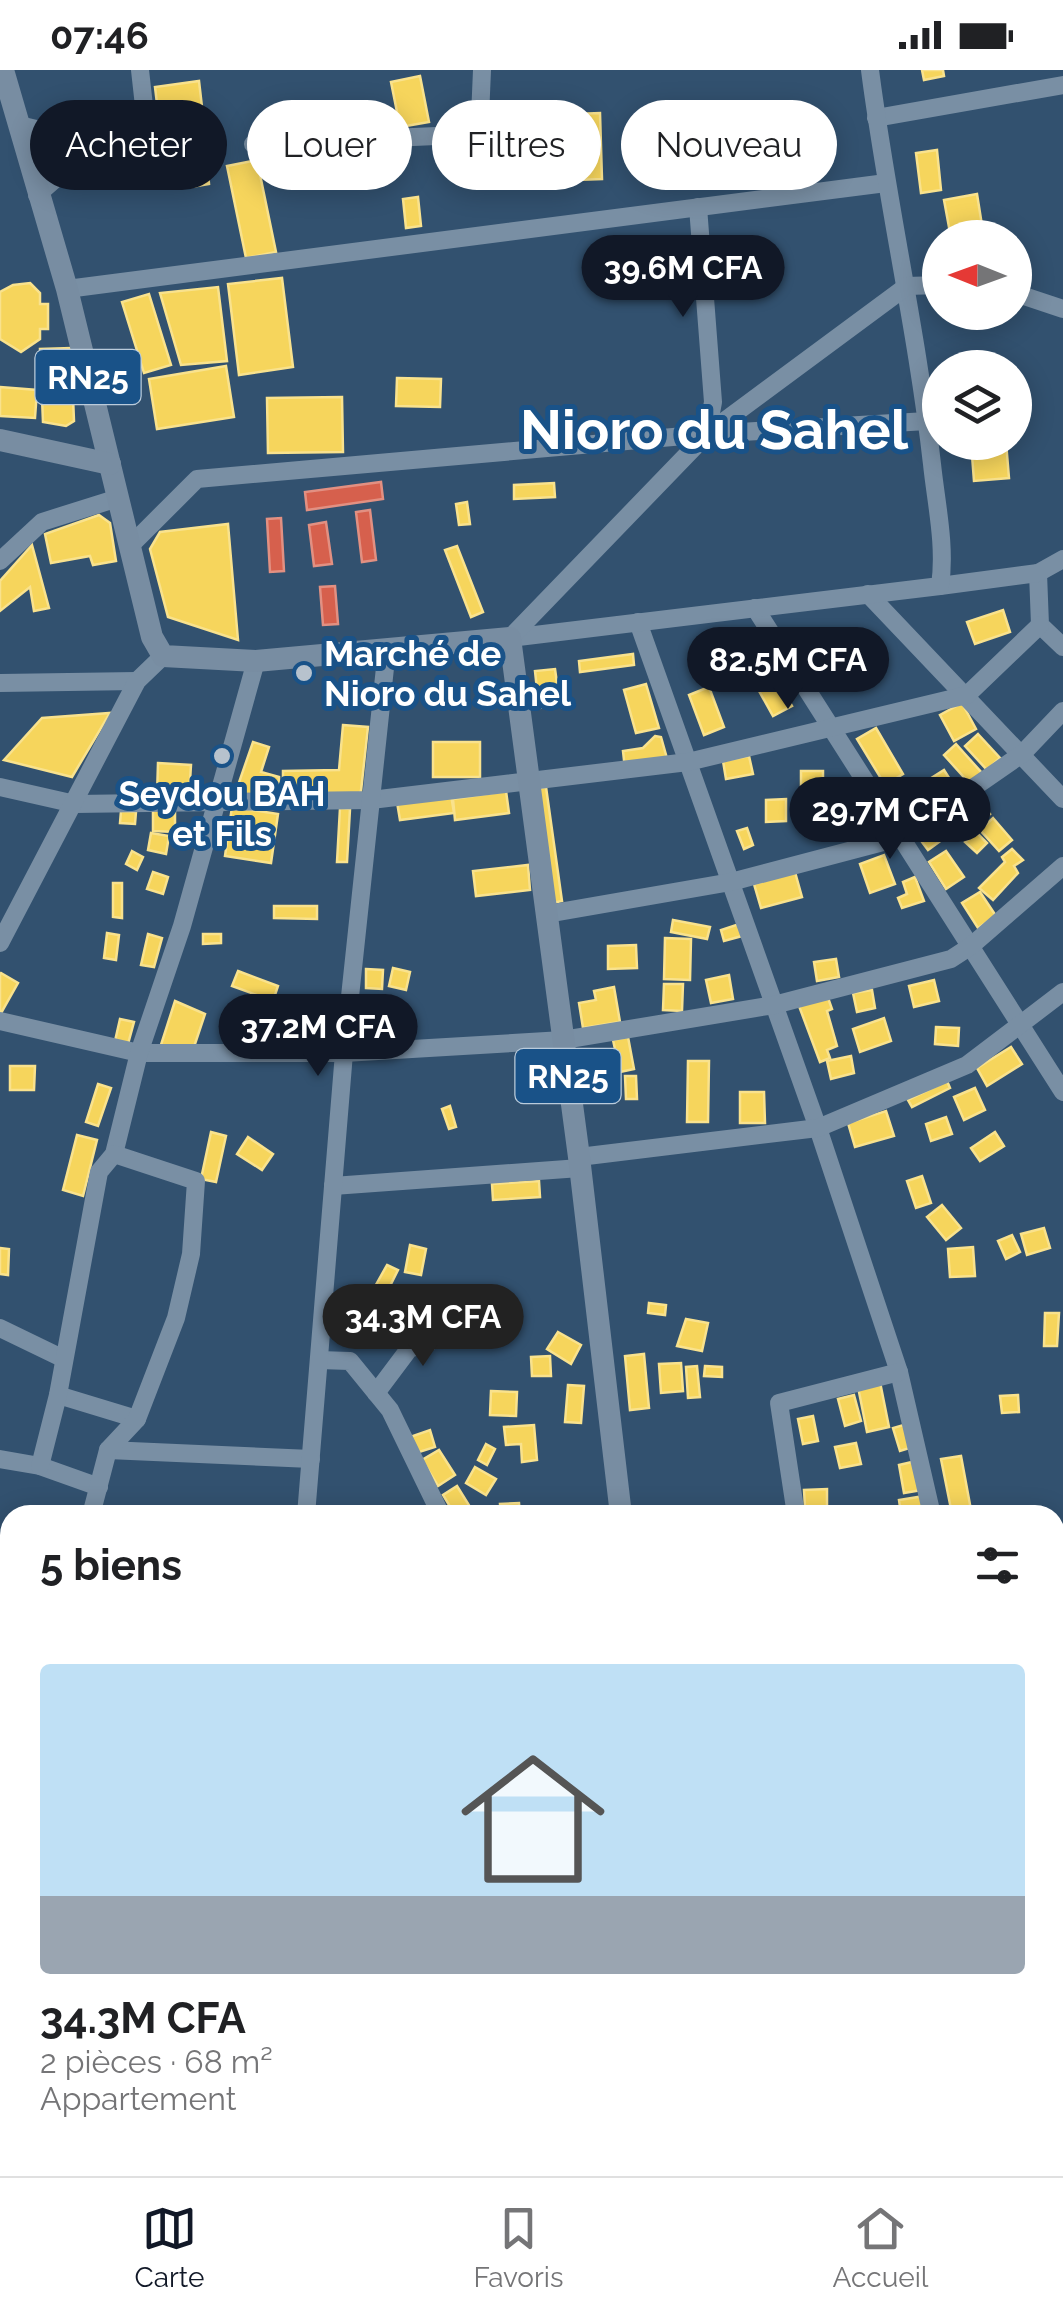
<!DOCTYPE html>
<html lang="fr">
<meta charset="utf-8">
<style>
body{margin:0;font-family:Raleway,sans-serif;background:#f6f6f6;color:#202124;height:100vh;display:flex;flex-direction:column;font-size:38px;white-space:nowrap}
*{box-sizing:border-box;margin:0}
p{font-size:32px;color:#757577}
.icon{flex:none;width:55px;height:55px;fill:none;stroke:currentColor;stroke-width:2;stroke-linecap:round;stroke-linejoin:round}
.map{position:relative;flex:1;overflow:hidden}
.panel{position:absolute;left:0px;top:1435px;width:1065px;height:672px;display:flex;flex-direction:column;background:#fff;border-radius:30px 30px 0 0;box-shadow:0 5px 25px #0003}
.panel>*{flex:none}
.banner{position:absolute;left:30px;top:30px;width:1005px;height:90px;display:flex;gap:20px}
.needle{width:65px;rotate:271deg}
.tools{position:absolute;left:922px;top:150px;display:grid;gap:20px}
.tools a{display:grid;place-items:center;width:110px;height:110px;border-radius:50%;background:#fff;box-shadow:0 5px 25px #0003;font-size:50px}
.price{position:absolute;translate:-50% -85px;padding:0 22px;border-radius:35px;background:#111827;color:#fff;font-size:32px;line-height:65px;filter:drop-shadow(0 2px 5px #0008)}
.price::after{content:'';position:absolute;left:50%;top:60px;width:30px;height:22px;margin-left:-15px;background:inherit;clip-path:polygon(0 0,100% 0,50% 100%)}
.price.active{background:#222;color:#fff}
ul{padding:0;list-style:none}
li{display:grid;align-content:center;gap:20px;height:530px;padding:0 40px}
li+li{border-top:2px solid #e0e0e0}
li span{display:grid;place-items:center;height:310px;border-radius:10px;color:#555}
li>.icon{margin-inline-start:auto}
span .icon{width:180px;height:180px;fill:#fffc;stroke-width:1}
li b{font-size:42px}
h2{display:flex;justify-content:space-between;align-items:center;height:120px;padding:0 40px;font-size:42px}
.chip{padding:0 35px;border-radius:45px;background:#fff;box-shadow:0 5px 25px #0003;font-size:35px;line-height:90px}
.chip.active{background:#111827;color:#fff}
.status{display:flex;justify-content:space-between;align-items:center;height:70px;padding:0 50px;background:#fff;direction:ltr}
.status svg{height:28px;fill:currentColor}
.dock{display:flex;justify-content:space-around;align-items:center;height:140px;border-top:2px solid #e0e0e0;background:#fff;font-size:28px;color:#757577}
.dock a{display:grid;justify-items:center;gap:5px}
.dock .active{color:#111827}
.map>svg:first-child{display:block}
.green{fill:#2d689f}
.homes{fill:#f6d55c;stroke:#f9e28d;stroke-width:2.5}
.shops{fill:#d6604d;stroke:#e29082;stroke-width:2.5}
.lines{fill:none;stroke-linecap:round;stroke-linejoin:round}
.river{stroke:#416a90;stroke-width:30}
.minor{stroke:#798fa4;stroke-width:18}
.major{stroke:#788da2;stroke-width:22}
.poi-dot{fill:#b7c2cd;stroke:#195288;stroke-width:4}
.labels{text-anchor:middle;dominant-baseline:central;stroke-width:10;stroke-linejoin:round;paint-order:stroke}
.shield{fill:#195288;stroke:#bacbdb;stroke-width:2.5}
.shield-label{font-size:32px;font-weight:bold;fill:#fff}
.poi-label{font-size:35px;font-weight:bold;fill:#fff;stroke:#195288;text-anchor:start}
.town-label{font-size:55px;font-weight:bold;fill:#fff;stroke:#195288}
</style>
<div class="status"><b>07:46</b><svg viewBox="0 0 49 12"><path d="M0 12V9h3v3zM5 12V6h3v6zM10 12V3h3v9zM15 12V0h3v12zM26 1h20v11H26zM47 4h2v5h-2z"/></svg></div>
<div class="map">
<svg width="1063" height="2106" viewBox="0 0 1063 2106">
<rect width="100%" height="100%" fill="#32516f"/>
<!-- green -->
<polygon class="green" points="1055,2065 1063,2067 1063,2106 843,2106 842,2098 1055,2098"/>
<!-- homes -->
<g class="homes">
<polygon points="922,0 943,0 944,6 924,10"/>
<polygon points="420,6 429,52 400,57 391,12"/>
<polygon points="199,11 202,37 158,42 155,17"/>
<polygon points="600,43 602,109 577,110 575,44"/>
<polygon points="937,80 941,120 921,123 916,83"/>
<polygon points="180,86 183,99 163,104 160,91"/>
<polygon points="257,90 276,182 246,188 227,96"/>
<polygon points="208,102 209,114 191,117 189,104"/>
<polygon points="977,124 984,168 951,168 944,130"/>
<polygon points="418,127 421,156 406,158 403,129"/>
<polygon points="282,208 293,297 239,305 228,214"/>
<polygon points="30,213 40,223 40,234 48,234 48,259 40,259 40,269 21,282 0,269 0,222 13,215"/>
<polygon points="218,217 227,291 181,295 160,223"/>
<polygon points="149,224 171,295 144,303 122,232"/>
<polygon points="71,278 74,351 66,356 43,352 40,279"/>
<polygon points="999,287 1000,298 964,298 963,290"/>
<polygon points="226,296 234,347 157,359 149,309"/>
<polygon points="397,308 441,309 440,337 396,336"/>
<polygon points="0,317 37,320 35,348 0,346"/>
<polygon points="342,327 343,382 268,383 267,328"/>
<polygon points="971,372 1006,372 1009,408 974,411"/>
<polygon points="554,413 555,427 514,429 514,415"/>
<polygon points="467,432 470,454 459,455 456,434"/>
<polygon points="99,445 110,453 116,491 93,495 90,486 51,493 45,464"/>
<polygon points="228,454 238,570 168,547 150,479 160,462"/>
<polygon points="32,475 49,538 34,541 30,517 0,541 0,511"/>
<polygon points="457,476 483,542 471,547 445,480"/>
<polygon points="1003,540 1010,562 975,574 967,552"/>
<polygon points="757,575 792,636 773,646 739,585"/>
<polygon points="633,584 634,595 580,602 579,591"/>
<polygon points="555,599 560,635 539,638 535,601"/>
<polygon points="646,614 659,658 636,663 624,620"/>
<polygon points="709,617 724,657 704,665 689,625"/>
<polygon points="962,633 976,659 954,671 940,645"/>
<polygon points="110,643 72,707 4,690 42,648"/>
<polygon points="343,655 368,657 361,721 359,724 283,725 283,701 339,700"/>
<polygon points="876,658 903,704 885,715 857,669"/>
<polygon points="978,664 1000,688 987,700 965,676"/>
<polygon points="655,666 661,667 668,692 625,699 623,681 643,678"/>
<polygon points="253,672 269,677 261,702 279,707 279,726 235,724"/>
<rect x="433" y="672" width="47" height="35"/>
<polygon points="956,674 982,703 970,714 944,685"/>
<polygon points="749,686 753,704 726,709 723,691"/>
<polygon points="158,693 191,695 190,711 198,712 197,728 157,726"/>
<polygon points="944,700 960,725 911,756 895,731"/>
<polygon points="801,701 823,701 823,733 810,733 810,726 801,726"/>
<polygon points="546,717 562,831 552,833 536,719"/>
<polygon points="506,721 509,743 455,750 453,729"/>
<polygon points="451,725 454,743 400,750 397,732"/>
<polygon points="786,729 786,751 766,752 766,730"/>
<polygon points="978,730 990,744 975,756 963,742"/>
<polygon points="232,737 278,744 271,793 225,786"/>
<polygon points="340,738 350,739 347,792 337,792"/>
<polygon points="153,740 175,741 175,762 153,761"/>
<polygon points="121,741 136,742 135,754 120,753"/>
<polygon points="952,744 961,756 928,780 919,768"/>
<polygon points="993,748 1012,770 999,781 980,760"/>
<polygon points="747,758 753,775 744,779 737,761"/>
<polygon points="976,762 987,773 977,783 965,772"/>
<polygon points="151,763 169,766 166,784 148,780"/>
<polygon points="1012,779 1023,790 1014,796 1018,803 993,830 979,818 1005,792 1002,787"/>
<polygon points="132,781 143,787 137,800 126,794"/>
<polygon points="946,781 964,807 946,819 929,792"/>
<polygon points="884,785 895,814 870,823 860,794"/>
<polygon points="528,795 530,820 476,826 473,801"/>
<polygon points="153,802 168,807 163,824 147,819"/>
<polygon points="795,802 802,827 761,838 754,814"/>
<polygon points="915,807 924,831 902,838 898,828 907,824 903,812"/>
<polygon points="113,813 122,813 122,848 113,847"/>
<polygon points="980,822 996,846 978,858 962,833"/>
<polygon points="274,836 317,836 317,849 274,848"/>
<polygon points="673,850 710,857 707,869 671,862"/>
<polygon points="739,854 742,866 724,871 721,860"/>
<polygon points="107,863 119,865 116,890 104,888"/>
<polygon points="148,864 162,868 154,897 141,895"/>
<polygon points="203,864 221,864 221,873 203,874"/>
<polygon points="665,868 691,869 690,910 664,909"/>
<polygon points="636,875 637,898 608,899 608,876"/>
<polygon points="836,889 839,907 817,911 814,892"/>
<polygon points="393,898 410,902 406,920 389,916"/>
<polygon points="366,899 383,900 382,919 366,918"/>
<polygon points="238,901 278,916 273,931 232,916"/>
<polygon points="1,903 18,913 0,945 0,904"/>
<polygon points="729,905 733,929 711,933 706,910"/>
<polygon points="934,910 939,931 914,937 909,916"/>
<polygon points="664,914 683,914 682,941 663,940"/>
<polygon points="614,917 620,952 583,958 579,933 596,930 594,921"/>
<polygon points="872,920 875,938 857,942 853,923"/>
<polygon points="827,925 832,939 827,941 837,976 827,980 830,988 820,992 799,936"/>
<polygon points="175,931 205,944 194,977 160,978"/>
<polygon points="362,936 373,937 371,973 360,973"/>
<polygon points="884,948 891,971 860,982 853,959"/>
<polygon points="120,949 134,952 128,974 115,971"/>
<polygon points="936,957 959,958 958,976 935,974"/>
<polygon points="628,967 634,999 620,1002 613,970"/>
<polygon points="1011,977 1022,994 987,1016 977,998"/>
<polygon points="851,986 854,1003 831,1009 827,991"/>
<polygon points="688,991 709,991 708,1052 687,1052"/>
<polygon points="10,996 35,996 34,1020 10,1020"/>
<polygon points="625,1006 636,1006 637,1029 626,1029"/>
<polygon points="947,1011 950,1018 912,1037 908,1030"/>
<polygon points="98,1014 111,1018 98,1056 86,1052"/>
<polygon points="975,1018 985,1040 964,1050 954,1027"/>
<polygon points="740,1022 764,1022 765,1053 740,1053"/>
<polygon points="450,1036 456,1057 449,1059 442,1039"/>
<polygon points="886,1041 894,1066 855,1077 848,1053"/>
<polygon points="946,1047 952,1064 931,1071 926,1054"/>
<polygon points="211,1062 226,1066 216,1112 201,1109"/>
<polygon points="995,1062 1004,1076 980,1091 971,1078"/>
<polygon points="77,1065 97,1070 83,1126 63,1120"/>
<polygon points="248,1067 273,1084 262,1100 237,1084"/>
<polygon points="922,1106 931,1133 916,1138 907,1111"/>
<polygon points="539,1111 540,1127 493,1130 492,1114"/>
<polygon points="942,1135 961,1158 946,1170 927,1147"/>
<polygon points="1044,1158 1050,1178 1027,1185 1021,1164"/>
<polygon points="1012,1165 1020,1182 1006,1189 998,1171"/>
<polygon points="410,1175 426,1179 421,1205 405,1202"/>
<polygon points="973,1177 975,1206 950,1207 948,1179"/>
<polygon points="0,1178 9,1179 8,1205 0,1204"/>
<polygon points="387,1195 398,1200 384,1228 372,1222"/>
<polygon points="649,1233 666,1235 665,1245 648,1243"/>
<polygon points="1045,1243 1059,1243 1057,1276 1044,1276"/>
<polygon points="686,1249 708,1253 702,1281 677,1276"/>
<polygon points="558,1262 581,1275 571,1294 547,1279"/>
<polygon points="644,1284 649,1338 630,1340 625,1286"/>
<polygon points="550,1286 551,1306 532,1306 531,1287"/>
<polygon points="681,1293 683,1321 661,1323 659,1294"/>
<polygon points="697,1296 700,1327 688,1328 686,1297"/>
<polygon points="705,1296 722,1297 722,1307 704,1306"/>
<polygon points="880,1312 889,1357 867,1362 858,1317"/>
<polygon points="568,1315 584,1316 581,1353 565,1352"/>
<polygon points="491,1321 517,1322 516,1346 490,1345"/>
<polygon points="854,1325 861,1351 845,1356 838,1329"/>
<polygon points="1018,1325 1019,1342 1002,1343 1000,1326"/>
<polygon points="813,1346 818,1371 803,1374 798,1349"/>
<polygon points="907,1354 913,1377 900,1381 893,1358"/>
<polygon points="534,1355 537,1390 522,1392 521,1374 506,1375 504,1357"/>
<polygon points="430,1360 435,1377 416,1383 410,1367"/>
<polygon points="856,1373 861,1394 840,1398 835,1377"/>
<polygon points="486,1374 495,1379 487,1395 478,1390"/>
<polygon points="439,1380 455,1405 438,1416 422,1390"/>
<polygon points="961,1386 971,1440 952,1444 941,1389"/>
<polygon points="916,1391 922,1420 904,1423 899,1395"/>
<polygon points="475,1397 496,1409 486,1425 466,1413"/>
<polygon points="457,1416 472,1440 464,1445 455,1445 443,1425"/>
<polygon points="827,1419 827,1436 805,1437 804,1420"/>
<polygon points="924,1426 926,1441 901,1444 899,1430"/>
<polygon points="519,1433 520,1445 501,1445 500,1434"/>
<polygon points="1,1526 10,1528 9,1570 0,1568"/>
<polygon points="2,1848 10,1849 10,1881 0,1880"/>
</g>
<!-- shops -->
<g class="shops">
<polygon points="381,412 383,429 307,440 305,422"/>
<polygon points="370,440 376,490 362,492 356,442"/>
<polygon points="281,448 284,501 270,502 267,449"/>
<polygon points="326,452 332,494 314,496 309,455"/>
<polygon points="335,516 338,554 323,555 320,517"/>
</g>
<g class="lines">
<!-- river -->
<g class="river">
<polyline points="1055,2006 1063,2007"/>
<polyline points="503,2106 513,2098"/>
</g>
<!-- minor -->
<g class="minor">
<polyline points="876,48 1063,15"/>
<path d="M19 55C55 62 119 87 146 54L140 0"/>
<polyline points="253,74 459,65 480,47 482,0"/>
<polyline points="37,125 100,70"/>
<polyline points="698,137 713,332 707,364"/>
<polyline points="67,219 886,113"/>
<polyline points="1015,223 1063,239"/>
<polyline points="130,476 197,409 707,364 927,351"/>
<polyline points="0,491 42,452 118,428"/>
<polyline points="1038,503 1040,555 1063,577"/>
<polyline points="940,516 1038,503 1063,489"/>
<polyline points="868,524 1063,729"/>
<polyline points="755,538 1063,1022"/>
<polyline points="638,552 818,1058 899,1302 932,1445"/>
<path d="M510 568 940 516C946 476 936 433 932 394 917 261 887 132 870 0"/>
<polyline points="510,568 707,364 907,216 940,215"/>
<polyline points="0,613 137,611"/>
<polyline points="0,717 75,734 371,730 688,692 967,625 1040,555"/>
<polyline points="547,844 731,812 902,767 1022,684 1063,641"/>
<polyline points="0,873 137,611 163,586"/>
<polyline points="0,951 139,983 344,983 563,970 774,935 951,889 971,876 1063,796"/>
<polyline points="579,1087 818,1058 967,995 1063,922"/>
<polyline points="333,1116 580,1098"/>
<polyline points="0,1258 64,1289"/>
<polyline points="319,1290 350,1291 390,1340 441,1445"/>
<polyline points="376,1323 409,1279 458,1261"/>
<polyline points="58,1325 137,1349"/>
<polyline points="108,1380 311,1389"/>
<polyline points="0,1389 40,1396 99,1417"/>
<polyline points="40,1396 58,1325 99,1102 114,1084 139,983 182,856 256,591"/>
<polyline points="91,1445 108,1380 137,1349 176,1248 191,1184 196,1111 114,1084"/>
<polyline points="306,1445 344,983 387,579"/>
<polyline points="796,1445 779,1333 899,1302"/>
<polyline points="0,1512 10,1514"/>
<polyline points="1055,1670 1063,1669"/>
<polyline points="0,1901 10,1898"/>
<polyline points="0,2084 10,2050"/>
<polyline points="225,2106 226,2098"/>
</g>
<!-- major -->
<g class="major">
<polyline points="3,0 67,219 152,567 163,586 256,591 510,568 579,1087 621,1445"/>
<polyline points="0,370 110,394"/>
<polyline points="698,2098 700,2106"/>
</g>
</g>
<!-- markers -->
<g class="poi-dot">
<circle cx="304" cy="603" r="10"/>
<circle cx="222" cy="686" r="10"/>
</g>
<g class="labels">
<!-- shield labels -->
<g class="shield">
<rect x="35.5" y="280" width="105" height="54" rx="8"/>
<rect x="515.5" y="979" width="105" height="54" rx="8"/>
</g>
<g class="shield-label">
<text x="88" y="307">RN25</text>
<text x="568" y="1006">RN25</text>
</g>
<!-- poi labels -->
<g class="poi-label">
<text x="324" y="583">Marché de<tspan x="324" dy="40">Nioro du Sahel</tspan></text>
<text x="222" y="723" text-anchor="middle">Seydou BAH<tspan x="222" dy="40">et Fils</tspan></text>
</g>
<!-- town labels -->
<g class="town-label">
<text x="714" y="359">Nioro du Sahel</text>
</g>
</g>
</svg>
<div class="tools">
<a><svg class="needle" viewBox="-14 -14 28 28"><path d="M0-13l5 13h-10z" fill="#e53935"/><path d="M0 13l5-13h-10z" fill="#757577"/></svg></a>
<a><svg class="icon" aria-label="layers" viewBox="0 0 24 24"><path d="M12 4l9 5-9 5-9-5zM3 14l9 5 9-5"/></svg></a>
</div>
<b class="price" style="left:683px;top:250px">39.6M CFA</b>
<b class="price" style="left:788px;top:642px">82.5M CFA</b>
<b class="price" style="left:890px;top:792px">29.7M CFA</b>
<b class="price" style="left:318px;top:1009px">37.2M CFA</b>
<b class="price active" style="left:423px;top:1299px">34.3M CFA</b>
<div class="banner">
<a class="chip active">Acheter</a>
<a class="chip">Louer</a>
<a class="chip">Filtres</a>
<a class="chip">Nouveau</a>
</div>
<section class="panel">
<h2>5 biens<svg class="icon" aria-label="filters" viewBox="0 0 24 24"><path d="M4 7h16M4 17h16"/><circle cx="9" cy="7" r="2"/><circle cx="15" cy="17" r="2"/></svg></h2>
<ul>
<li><span style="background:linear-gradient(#bfe0f5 75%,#9aa5b1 0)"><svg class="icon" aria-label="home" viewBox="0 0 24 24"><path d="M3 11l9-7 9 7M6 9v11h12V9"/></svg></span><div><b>34.3M CFA</b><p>2 pièces · 68 m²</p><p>Appartement</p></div></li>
</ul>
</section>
</div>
<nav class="dock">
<a class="active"><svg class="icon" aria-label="map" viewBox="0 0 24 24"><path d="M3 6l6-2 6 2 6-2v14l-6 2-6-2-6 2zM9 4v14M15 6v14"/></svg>Carte</a>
<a><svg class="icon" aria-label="saved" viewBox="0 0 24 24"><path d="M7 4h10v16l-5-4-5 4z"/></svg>Favoris</a>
<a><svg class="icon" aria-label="home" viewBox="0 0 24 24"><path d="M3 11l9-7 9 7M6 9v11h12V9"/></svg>Accueil</a>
</nav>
